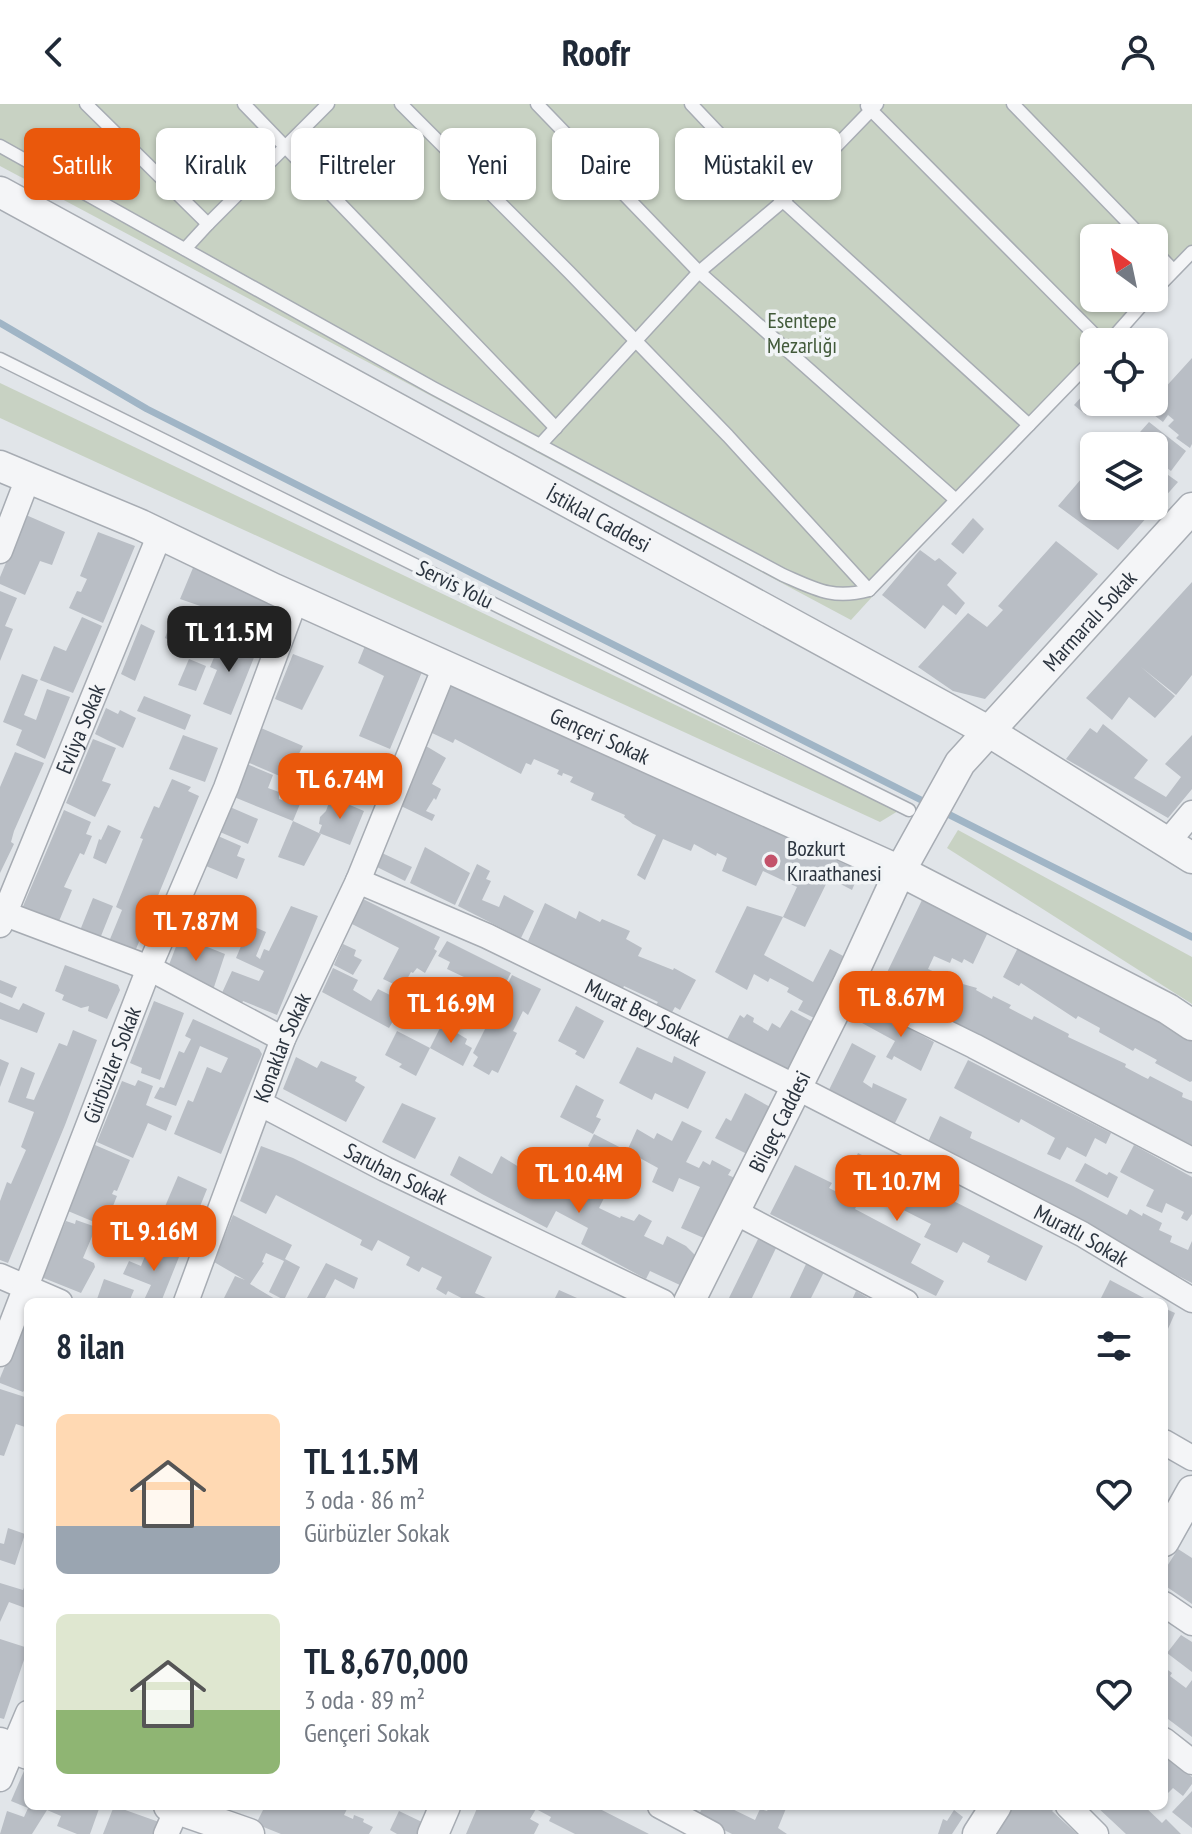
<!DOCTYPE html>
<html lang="tr">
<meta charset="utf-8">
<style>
body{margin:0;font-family:"PT Sans Narrow",sans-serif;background:#f2f2f3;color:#1f2937;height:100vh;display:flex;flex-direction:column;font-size:30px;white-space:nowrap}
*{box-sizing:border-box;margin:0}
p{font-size:26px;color:#747a83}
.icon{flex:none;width:44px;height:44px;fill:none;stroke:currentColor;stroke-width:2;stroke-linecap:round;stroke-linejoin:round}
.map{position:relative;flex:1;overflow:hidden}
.drawer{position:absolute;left:24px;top:1194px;width:1144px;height:512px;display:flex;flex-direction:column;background:#fff;border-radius:12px;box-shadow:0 2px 6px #0004}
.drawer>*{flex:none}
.guide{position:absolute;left:24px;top:24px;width:1144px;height:72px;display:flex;gap:16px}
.needle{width:52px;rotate:327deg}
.buttons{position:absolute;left:1080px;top:120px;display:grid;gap:16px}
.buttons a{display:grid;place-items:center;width:88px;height:88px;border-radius:12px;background:#fff;box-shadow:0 2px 6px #0004;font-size:40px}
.price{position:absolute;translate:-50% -68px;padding:0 18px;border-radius:16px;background:#ea580c;color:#fff;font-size:26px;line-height:52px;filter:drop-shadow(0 2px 4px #0008)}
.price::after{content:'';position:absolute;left:50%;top:48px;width:24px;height:18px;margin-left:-12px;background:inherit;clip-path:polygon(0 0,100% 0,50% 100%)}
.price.active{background:#222;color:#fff}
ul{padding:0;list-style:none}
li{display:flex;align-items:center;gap:24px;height:200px;padding:0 32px}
li span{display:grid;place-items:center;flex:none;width:224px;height:160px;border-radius:12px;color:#555}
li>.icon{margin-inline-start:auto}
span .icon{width:96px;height:96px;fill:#fffc;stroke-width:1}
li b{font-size:34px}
h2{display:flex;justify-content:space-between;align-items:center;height:96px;padding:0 32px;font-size:34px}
.chip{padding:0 28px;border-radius:12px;background:#fff;box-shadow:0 2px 6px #0004;font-size:28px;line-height:72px}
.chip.active{background:#ea580c;color:#fff}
header{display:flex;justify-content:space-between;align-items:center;height:104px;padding:0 32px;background:#fff;font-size:36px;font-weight:600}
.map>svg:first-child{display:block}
.green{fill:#c8d2c3}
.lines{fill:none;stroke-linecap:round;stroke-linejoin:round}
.stream{stroke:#a0b5c6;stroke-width:7}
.building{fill:#b9bec5}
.service-casing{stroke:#a7acb3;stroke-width:15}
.minor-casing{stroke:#a7acb3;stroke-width:27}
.tertiary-casing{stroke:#a7acb3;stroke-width:33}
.service{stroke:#f4f5f7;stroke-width:12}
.minor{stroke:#f4f5f7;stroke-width:24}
.tertiary{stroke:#f4f5f7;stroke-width:30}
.poi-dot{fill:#c3526a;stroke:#f1f4f6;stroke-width:3}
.labels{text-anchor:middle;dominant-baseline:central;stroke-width:7;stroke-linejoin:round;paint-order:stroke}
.park-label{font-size:22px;fill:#425a3a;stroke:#f1f4f6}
.street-label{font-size:22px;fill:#2b343f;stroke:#f1f4f6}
.poi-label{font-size:22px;fill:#2b343f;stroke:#f1f4f6;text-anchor:start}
</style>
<header><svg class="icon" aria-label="back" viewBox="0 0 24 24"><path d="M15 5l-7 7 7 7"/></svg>Roofr<svg class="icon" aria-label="person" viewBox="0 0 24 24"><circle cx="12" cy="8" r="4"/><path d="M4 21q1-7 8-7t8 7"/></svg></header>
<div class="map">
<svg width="1192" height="1730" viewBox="0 0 1192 1730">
<rect width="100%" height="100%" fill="#e1e5e9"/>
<!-- green -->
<g class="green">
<polygon points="0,0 1192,0 1192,145 1154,187 1154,134 1094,134 1094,194 1148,194 1109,238 1094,238 1094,254 1029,321 851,516 0,62"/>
<polygon points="0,279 898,707 880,718 0,314"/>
<polygon points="958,726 1192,853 1192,900 947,744"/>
</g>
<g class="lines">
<!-- stream -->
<g class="stream">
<polyline points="0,219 147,305 929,700"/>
<polyline points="940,706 1192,833"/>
</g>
</g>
<!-- building -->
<g class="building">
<polygon points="1192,254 1192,340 1190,344 1176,334 1179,331 1168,322 1174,316 1168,311 1163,318 1141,301 1144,298 1154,298 1156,282 1162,287"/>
<polygon points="1094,279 1094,298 1113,298 1101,310 1093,303 1086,311 1074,301"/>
<polygon points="1149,318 1186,347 1171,367 1154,354 1154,342 1138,342 1132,337"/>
<polygon points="1094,360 1094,402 1154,402 1154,361 1178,378 1118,446 1058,402"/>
<polygon points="26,411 65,428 52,461 40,457 25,491 0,480 0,473"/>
<polygon points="973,414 984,425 963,450 951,440"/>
<polygon points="98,428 135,442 103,519 69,504 77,487 81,488 87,475 80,472"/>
<polygon points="1056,437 1098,470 985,595 953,587 918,563 968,509 987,523 1003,506 998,502"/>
<polygon points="920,446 935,457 939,454 957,469 947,481 965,499 956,511 943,501 925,525 882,491"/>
<polygon points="195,459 276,497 263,529 232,516 228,527 204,516 209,505 180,495"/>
<polygon points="1192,478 1192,571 1176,591 1141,563 1175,592 1155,614 1129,593 1112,616 1086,594"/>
<polygon points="0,487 17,494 5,522 13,525 0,557"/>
<polygon points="82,513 102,522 73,589 40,576 54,542 66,547"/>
<polygon points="141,520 155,527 135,577 121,570"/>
<polygon points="169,523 196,535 192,546 165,534"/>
<polygon points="223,532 257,546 231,611 203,600 217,566 210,563"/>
<polygon points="367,537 424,563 390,645 359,632 384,572 358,559"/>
<polygon points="293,550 324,562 302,606 275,595"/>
<polygon points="189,555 206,562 196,587 178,581"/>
<polygon points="22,570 38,576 24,611 36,616 47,585 70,593 45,655 16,641 22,626 3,618"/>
<polygon points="451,581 860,767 852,786 829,774 805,823 783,813 764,851 813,878 830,845 847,854 814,914 798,906 803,897 787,888 789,884 770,874 768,878 754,870 747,886 715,868 747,802 783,813 797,783 763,767 756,782 722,767 727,754 717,749 716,752 694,740 691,747 663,735 645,776 637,771 656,731 633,720 624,713 625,711 591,696 594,689 570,678 573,673 563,669 562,672 557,670 559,666 534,655 531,661 526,659 521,670 455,635 453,639 432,629"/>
<polygon points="144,592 191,611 185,626 137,607"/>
<polygon points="106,604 118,610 120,606 136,614 123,644 95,630"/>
<polygon points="1103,620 1148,656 1134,674 1166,693 1181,673 1165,660 1192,631 1192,685 1168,714 1066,655 1090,624 1097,629"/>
<polygon points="261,624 303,642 292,663 295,664 289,676 247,658"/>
<polygon points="183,631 218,644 205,678 169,665"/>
<polygon points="93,635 116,644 102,677 111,680 95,713 66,699"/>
<polygon points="426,642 446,654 432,680 441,685 436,696 434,694 426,707 435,711 432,717 401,702"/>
<polygon points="15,648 44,659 14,727 11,738 14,740 0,769 0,683"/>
<polygon points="247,660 273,671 268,684 279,688 279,695 291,699 296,689 287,685 290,676 307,683 293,717 234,693"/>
<polygon points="172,675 191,683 188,687 199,692 134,850 108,840 122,806 116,803 143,735 140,734 154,702 159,704"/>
<polygon points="331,693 364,707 350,741 319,729 322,721 319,720 320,713 326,707"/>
<polygon points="230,703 258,715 248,740 220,728"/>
<polygon points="64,706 91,718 86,730 92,732 84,751 80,749 64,783 72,786 57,822 21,807"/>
<polygon points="293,717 321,730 304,762 278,753"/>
<polygon points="108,721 121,727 106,760 93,754 99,735 101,736"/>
<polygon points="218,732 241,742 237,752 245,755 237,775 206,762"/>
<polygon points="425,743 470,769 455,801 410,779"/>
<polygon points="382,749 412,763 405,777 375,762"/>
<polygon points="477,760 490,767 486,775 491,777 482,796 499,803 504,791 534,807 521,834 458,802"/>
<polygon points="93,794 113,802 99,837 79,829"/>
<polygon points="363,795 440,833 434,845 437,847 425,869 417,864 413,869 411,868 402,884 383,875 399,844 352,820"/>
<polygon points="922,796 989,826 973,860 964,855 962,859 952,854 950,859 934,852 928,865 939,870 940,867 950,871 952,877 977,884 976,886 992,895 993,892 1011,901 1009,904 1032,916 1034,912 1069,930 1068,933 1126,960 1125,963 1142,972 1148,975 1150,972 1183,989 1182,993 1192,997 1192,1041 880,883"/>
<polygon points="545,799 576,815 579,807 600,818 602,815 630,827 626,835 642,844 638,852 673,866 674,864 696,876 680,906 675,903 671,910 655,902 658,898 624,882 622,886 528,837"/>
<polygon points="291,802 318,812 277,911 243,897 242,899 221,891 232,867 259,877 264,867 236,854 250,821 266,828 256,852 260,855 264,845 269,847"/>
<polygon points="180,832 225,850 213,886 167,866"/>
<polygon points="1022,836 1192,932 1192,977 1190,978 1155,959 1157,956 1135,944 1133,947 1099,928 1100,924 1078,912 1076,915 1021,879 1019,882 1003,873"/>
<polygon points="447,837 511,869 492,905 459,888 466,874 447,865 450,858 438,852"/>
<polygon points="343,840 356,846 354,852 362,856 353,871 334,861"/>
<polygon points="65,861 118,881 120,886 107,915 88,907 89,902 81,904 62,896 64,891 55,887"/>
<polygon points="333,864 358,876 353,886 371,897 378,885 404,898 389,924 322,888"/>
<polygon points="512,871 541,885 528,911 523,907 513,927 517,929 498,969 492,966 489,971 473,962 478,953 473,949 494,907 499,910 505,898 500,896"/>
<polygon points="0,876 17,883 12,894 0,889"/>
<polygon points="154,897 184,909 160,976 141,969 142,964 130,959"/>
<polygon points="0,898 19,906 23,899 45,909 37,929 0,915"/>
<polygon points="576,902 604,917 584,955 575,950 577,947 558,937"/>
<polygon points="870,903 934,938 921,967 894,952 892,956 886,953 895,937 862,919"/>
<polygon points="791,906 813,918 787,971 725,939 740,911 744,914 747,910 754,914 753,918 768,927 772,919 780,924"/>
<polygon points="193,915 259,945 262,950 221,1050 174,1030 188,996 193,998 207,963 221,969 228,954 200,942 176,1002 154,994 160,983 164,984 179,947 184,949 191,935 185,932"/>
<polygon points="442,920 467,935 465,940 472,944 463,962 430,944"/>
<polygon points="73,926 97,936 65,1021 8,1159 0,1156 0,1097 7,1078 11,1080 26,1046 21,1043 34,1008 8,998 21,963 35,969 26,994 34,996 59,939 67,942"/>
<polygon points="397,927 430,944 416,972 399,963 402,960 385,951"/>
<polygon points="852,939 876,952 863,978 872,984 873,979 907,995 892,1025 826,992"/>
<polygon points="637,943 672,959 674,952 706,968 688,1005 655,989 652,996 619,979"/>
<polygon points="296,953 317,964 321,957 357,973 355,977 365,983 346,1018 283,985"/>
<polygon points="0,955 9,959 0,983"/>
<polygon points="968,956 1111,1029 1106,1040 1095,1034 1086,1053 1067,1043 1060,1056 1047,1050 1055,1034 1021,1015 1019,1019 954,984"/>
<polygon points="138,976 153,982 146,1001 172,1012 166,1027 148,1019 133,1054 97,1038 122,977 135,982"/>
<polygon points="576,981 604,996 596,1013 601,1015 593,1030 560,1013"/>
<polygon points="745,989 772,1004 749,1051 715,1034 726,1014 731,1017"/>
<polygon points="402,999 436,1014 415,1055 382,1038"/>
<polygon points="940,1012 972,1028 970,1034 1073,1082 1127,1111 1130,1105 1142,1112 1143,1109 1162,1119 1159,1126 1172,1132 1170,1138 1188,1146 1192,1137 1192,1179 926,1042"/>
<polygon points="682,1017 702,1027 686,1058 699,1064 703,1057 710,1061 712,1056 731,1066 728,1071 735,1074 706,1135 681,1124 700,1083 679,1074 673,1088 652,1078 658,1064 627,1047 637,1025 654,1035 657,1029 672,1037"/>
<polygon points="594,1030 627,1047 620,1059 588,1042"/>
<polygon points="95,1041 130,1056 117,1087 114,1086 112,1090 117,1092 109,1112 104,1110 99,1120 68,1107"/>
<polygon points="1134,1041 1192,1073 1192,1110 1187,1117 1181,1114 1184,1108 1166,1099 1162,1109 1146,1102 1154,1086 1120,1068"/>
<polygon points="261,1042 293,1054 492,1153 475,1189 488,1195 486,1198 469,1198 448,1187 446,1191 436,1185 442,1173 422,1163 419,1168 406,1161 410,1153 378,1136 372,1147 360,1141 362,1136 276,1091 266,1110 240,1097"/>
<polygon points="858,1049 1043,1142 1026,1177 987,1158 990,1152 963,1138 957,1149 924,1133 931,1120 864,1086 855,1105 921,1140 911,1159 944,1177 936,1192 770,1110 795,1061 832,1079 829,1084 839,1089"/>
<polygon points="459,1052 492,1070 501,1052 532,1071 541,1053 564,1064 562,1067 607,1088 599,1104 620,1114 621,1112 634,1117 639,1110 652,1117 644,1132 663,1141 667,1132 686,1142 696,1152 682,1182 650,1167 646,1175 581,1140 588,1124 556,1107 547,1124 482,1090 450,1071"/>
<polygon points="1085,1059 1107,1071 1109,1068 1118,1073 1108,1094 1075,1077"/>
<polygon points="178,1072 207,1085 183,1145 152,1133"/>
<polygon points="233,1111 292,1141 285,1155 300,1163 284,1196 269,1188 284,1157 266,1149 262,1158 264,1159 250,1180 280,1198 222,1198 235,1172 245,1176 214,1158"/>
<polygon points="76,1116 96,1123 83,1154 94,1159 95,1163 81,1189 41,1173 66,1117 75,1120"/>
<polygon points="759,1133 777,1142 750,1198 727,1198"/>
<polygon points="149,1142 179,1153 161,1198 143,1198 151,1181 123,1170 129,1157 141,1162"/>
<polygon points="807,1158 825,1166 809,1198 788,1198"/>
<polygon points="326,1159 358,1174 354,1185 335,1175 323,1198 315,1198 307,1194"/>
<polygon points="104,1175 134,1186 129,1198 96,1198"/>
<polygon points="1110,1176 1142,1193 1153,1198 1099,1198"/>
<polygon points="559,1186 586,1198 553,1198"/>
<polygon points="856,1187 875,1198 851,1198"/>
<polygon points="1164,1204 1175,1209 1164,1234"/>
<polygon points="28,1206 28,1281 23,1288 0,1279 0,1274"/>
<polygon points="0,1285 28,1294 24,1304 28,1306 28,1324 16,1320 4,1352 0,1351"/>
<polygon points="8,1424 25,1430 15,1461 0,1456 0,1439 4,1440"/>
<polygon points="1178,1445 1192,1454 1192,1500 1164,1481 1164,1467"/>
<polygon points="28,1473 28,1505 9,1498 0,1518 0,1479 23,1486"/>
<polygon points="1181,1531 1192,1538 1192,1568 1167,1549"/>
<polygon points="0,1535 28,1544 4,1615 0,1614"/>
<polygon points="1164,1563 1172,1569 1170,1572 1186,1584 1192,1576 1192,1633 1164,1612"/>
<polygon points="1164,1652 1192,1673 1192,1680 1183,1692 1173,1684 1164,1693"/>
<polygon points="24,1667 28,1668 28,1704 11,1697"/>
<polygon points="1192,1687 1192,1724 1172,1708"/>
<polygon points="29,1702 100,1702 90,1730 77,1730 57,1722 61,1712 47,1706 32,1730 0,1730 7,1707 24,1713"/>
<polygon points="114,1702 159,1718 154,1730 103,1730"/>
<polygon points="265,1702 341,1702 347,1705 344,1711 353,1715 354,1711 364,1715 363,1718 373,1723 369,1730 281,1730 256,1720"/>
<polygon points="478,1702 594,1702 649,1730 575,1730 549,1717 551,1713 536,1705 530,1715 539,1720 534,1730 466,1730"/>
<polygon points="703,1702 726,1702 755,1716 760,1705 767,1707 770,1702 787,1702 778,1724 787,1730 732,1730 698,1713"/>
<polygon points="1010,1702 1052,1702 1055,1704 1052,1707 1077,1730 991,1730"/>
<polygon points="1096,1702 1144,1702 1162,1719 1166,1715 1181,1730 1126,1730"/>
<polygon points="954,1706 963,1713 952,1730 938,1730 943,1715 947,1717"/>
<polygon points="399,1707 422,1718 417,1730 397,1730 390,1726"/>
</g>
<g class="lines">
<!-- service casing -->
<g class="service-casing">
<g id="service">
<polyline points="86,0 208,120 328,0"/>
<polyline points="244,0 556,324"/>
<polyline points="401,0 569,168 728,332 869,486"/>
<polyline points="537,0 699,168 956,396"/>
<polyline points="691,0 783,97 1029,321"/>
<polyline points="1013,0 1143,134"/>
<polyline points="867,2 1102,238"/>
<path d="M0 42 433 284 783 471C815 485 833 496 869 486L1094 254"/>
<polyline points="185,145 208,120"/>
<polyline points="1154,146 1173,166"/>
<polyline points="1154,187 1192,148"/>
<polyline points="1109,238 1148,194"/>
<polyline points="0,255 909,706"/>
<polyline points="540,341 699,168 783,97 877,0"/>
</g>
</g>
<!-- minor casing -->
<g class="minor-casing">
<g id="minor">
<polyline points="0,447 28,374"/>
<polyline points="1166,740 1192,709"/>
<path id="s1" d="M358 777 487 832 796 983 1082 1130 1192 1196"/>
<polyline points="0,808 149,864 283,935"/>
<path id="s2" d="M0 821 160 430"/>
<polyline points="848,880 974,942 1192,1056"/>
<path id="s3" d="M261 1000 385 1065 663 1198"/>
<polyline points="735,1108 906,1198"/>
<polyline points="0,1172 60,1198"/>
<path id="s4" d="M186 1198 283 935 358 777 446 560"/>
<path id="s5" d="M0 1250 149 864 226 684 296 494"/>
<polyline points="1164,1338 1192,1354"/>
<polyline points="1164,1500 1192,1519"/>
<polyline points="1164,1636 1192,1658"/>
<polyline points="0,1675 28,1609"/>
<polyline points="660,1702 712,1730"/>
<polyline points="1068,1702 1096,1730"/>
<polyline points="166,1730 177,1705"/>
</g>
</g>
<!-- tertiary casing -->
<g class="tertiary-casing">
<g id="tertiary">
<path id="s6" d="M0 88 988 627 1192 754"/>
<path id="s7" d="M0 362 141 421 274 485 900 767 1168 905 1192 921"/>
<path id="s8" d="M689 1198 848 880 900 767 960 659 1192 404"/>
<polyline points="1164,1437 1192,1387"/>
<polyline points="0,1639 28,1650"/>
<polyline points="169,1702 249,1730"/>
<polyline points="433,1730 445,1702"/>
<polyline points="978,1730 996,1702"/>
</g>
</g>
<!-- service -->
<use href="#service" class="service"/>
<!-- minor -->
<use href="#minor" class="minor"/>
<!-- tertiary -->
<use href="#tertiary" class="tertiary"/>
</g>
<!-- markers -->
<circle class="poi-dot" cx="771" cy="757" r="8"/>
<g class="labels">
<!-- park labels -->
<g class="park-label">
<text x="802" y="216">Esentepe<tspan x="802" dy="25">Mezarlığı</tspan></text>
</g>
<!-- street labels -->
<g class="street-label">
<text stroke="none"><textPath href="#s6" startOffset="682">İstiklal Caddesi</textPath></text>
<text transform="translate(455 480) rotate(26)">Servis Yolu</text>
<text stroke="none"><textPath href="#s8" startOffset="796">Marmaralı Sokak</textPath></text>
<text stroke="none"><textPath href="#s2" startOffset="212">Evliya Sokak</textPath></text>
<text stroke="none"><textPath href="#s7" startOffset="658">Gençeri Sokak</textPath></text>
<text stroke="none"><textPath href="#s1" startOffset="314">Murat Bey Sokak</textPath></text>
<text stroke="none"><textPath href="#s4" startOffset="272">Konaklar Sokak</textPath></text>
<text stroke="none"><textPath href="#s5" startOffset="310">Gürbüzler Sokak</textPath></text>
<text stroke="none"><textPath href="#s8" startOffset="202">Bilgeç Caddesi</textPath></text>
<text stroke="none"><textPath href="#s3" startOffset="152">Saruhan Sokak</textPath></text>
<text stroke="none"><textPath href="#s1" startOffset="806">Muratlı Sokak</textPath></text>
</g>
<!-- poi labels -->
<g class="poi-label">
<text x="787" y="744">Bozkurt<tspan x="787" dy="25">Kıraathanesi</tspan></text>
</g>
</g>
</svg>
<div class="buttons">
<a><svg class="needle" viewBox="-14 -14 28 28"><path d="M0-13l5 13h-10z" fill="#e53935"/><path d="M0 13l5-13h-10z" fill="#747a83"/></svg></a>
<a><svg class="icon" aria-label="locate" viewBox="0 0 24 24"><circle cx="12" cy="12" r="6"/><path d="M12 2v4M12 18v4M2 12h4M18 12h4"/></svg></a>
<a><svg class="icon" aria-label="layers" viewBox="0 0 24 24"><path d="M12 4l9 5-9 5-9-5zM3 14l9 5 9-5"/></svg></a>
</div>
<b class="price active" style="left:229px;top:570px">TL 11.5M</b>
<b class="price" style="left:340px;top:717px">TL 6.74M</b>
<b class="price" style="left:196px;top:859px">TL 7.87M</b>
<b class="price" style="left:901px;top:935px">TL 8.67M</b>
<b class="price" style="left:451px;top:941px">TL 16.9M</b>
<b class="price" style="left:579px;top:1111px">TL 10.4M</b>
<b class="price" style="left:897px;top:1119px">TL 10.7M</b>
<b class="price" style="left:154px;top:1169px">TL 9.16M</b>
<div class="guide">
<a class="chip active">Satılık</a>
<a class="chip">Kiralık</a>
<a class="chip">Filtreler</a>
<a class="chip">Yeni</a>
<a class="chip">Daire</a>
<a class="chip">Müstakil ev</a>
</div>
<section class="drawer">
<h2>8 ilan<svg class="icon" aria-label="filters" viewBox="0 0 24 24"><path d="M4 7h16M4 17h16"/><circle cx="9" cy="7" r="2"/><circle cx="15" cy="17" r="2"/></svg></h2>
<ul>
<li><span style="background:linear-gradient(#ffd9b3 70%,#9aa5b1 0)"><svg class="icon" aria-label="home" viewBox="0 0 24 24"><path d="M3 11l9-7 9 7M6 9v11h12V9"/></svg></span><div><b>TL 11.5M</b><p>3 oda · 86 m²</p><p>Gürbüzler Sokak</p></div><svg class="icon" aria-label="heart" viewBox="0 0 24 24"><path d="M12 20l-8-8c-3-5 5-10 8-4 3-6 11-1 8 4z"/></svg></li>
<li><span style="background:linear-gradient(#dfe7d0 60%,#8fb573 0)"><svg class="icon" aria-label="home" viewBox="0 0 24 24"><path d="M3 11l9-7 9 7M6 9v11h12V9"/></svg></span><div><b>TL 8,670,000</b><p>3 oda · 89 m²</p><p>Gençeri Sokak</p></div><svg class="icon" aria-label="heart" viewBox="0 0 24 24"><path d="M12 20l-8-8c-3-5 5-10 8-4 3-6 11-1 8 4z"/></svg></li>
</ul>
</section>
</div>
